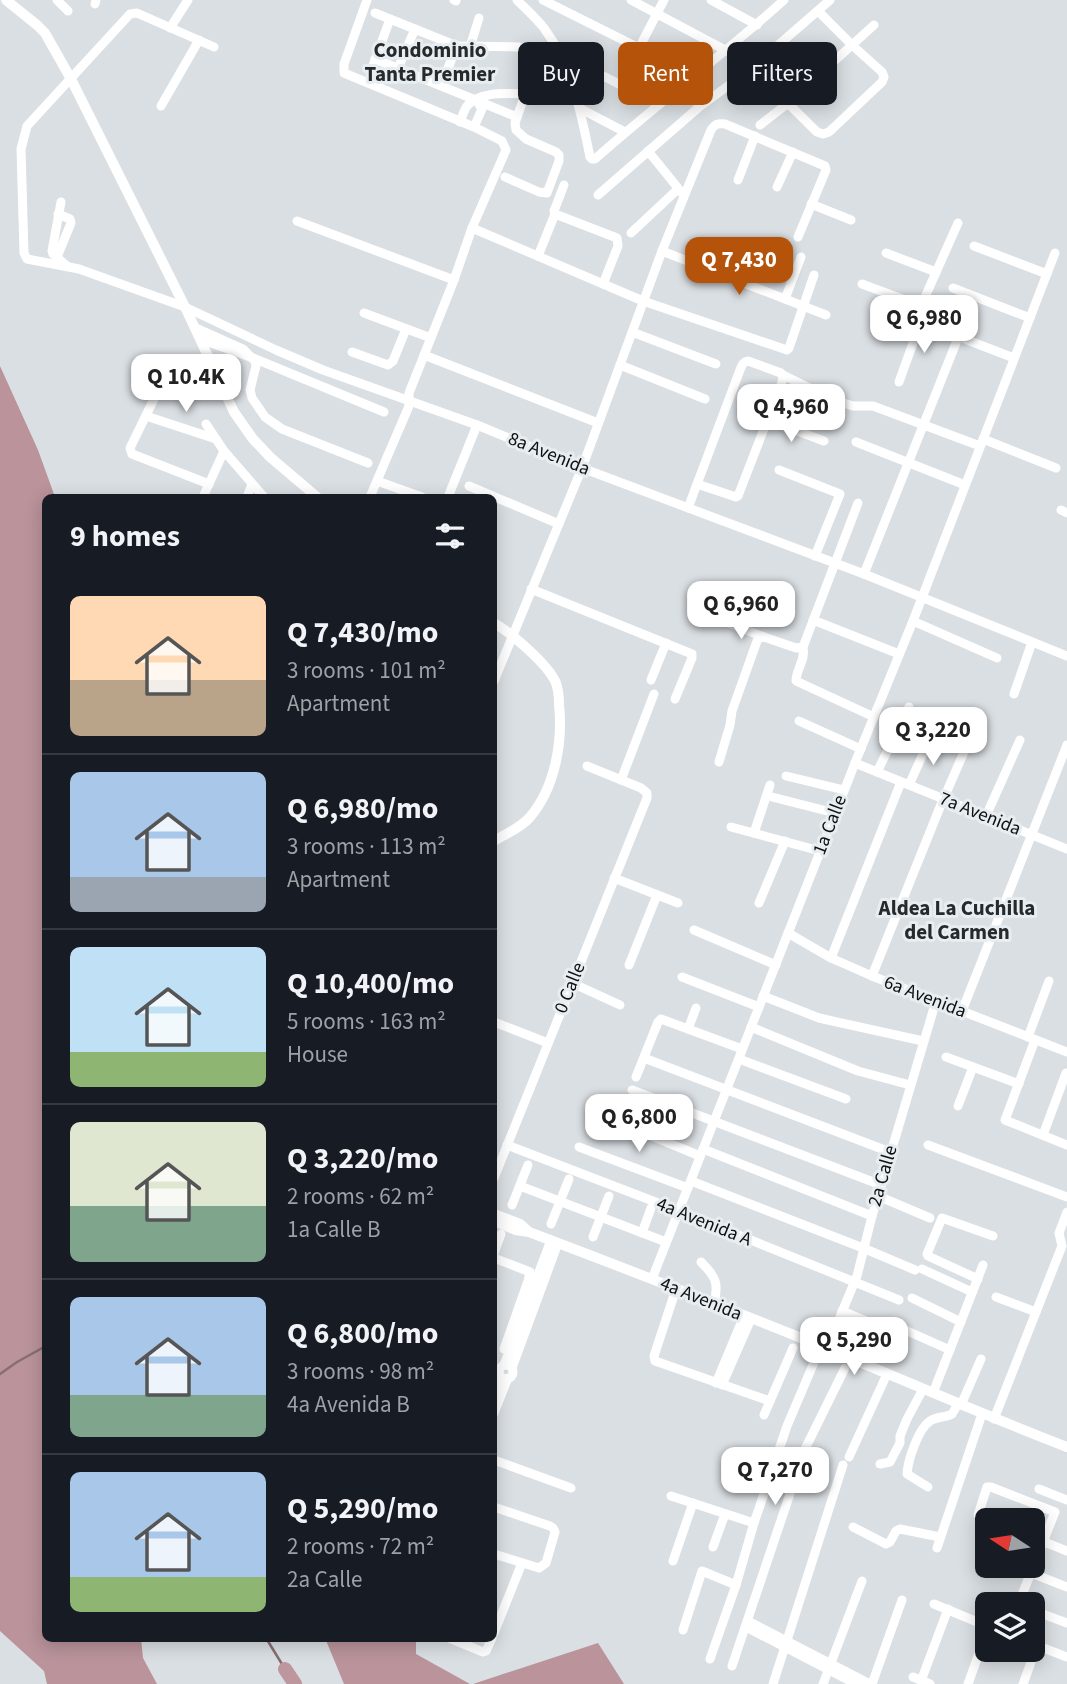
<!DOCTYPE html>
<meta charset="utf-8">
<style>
body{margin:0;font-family:"Source Sans 3",sans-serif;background:#242831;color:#f1f3f6;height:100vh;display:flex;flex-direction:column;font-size:26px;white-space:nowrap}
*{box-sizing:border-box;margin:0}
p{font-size:23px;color:#9ea1a6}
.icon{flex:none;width:38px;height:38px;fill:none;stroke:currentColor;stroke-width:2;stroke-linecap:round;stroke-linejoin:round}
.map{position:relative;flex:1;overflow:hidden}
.details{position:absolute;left:42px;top:494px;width:455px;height:1148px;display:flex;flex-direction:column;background:#171b24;border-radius:10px;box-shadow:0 4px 18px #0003}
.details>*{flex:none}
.guide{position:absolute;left:518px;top:42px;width:443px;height:63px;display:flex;gap:14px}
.needle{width:46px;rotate:282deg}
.buttons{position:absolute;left:975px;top:1508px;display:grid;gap:14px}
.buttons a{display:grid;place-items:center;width:70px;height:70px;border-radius:10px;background:#171b24;box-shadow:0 4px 18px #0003;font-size:35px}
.price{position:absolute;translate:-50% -60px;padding:0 16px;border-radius:14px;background:#fff;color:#222;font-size:23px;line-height:46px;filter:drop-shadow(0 2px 4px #0008)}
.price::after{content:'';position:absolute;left:50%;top:42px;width:21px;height:16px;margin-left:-10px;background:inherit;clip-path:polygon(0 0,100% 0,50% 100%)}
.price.active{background:#b45309;color:#fff}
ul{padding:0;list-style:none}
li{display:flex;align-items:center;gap:21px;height:175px;padding:0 28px}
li+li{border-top:2px solid #363941}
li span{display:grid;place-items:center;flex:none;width:196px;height:140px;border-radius:10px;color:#555}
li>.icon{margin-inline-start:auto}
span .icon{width:84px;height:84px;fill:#fffc;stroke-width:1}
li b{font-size:30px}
h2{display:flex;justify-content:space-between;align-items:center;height:84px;padding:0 28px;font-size:30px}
.pill{padding:0 24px;border-radius:10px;background:#171b24;box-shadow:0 4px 18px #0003;font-size:24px;line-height:63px}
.pill.active{background:#b45309;color:#fff}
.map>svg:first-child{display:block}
.forest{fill:#ba939b}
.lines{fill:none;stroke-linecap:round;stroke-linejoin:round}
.stream{stroke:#886e73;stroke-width:2.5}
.river{stroke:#bd969e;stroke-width:14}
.minor{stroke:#fff;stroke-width:9}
.major{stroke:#fff;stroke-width:10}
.labels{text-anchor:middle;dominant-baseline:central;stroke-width:6;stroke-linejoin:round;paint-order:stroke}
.street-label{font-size:19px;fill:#0d0f10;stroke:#e7edf0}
.neighbourhood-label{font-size:21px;font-weight:bold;fill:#262a2c;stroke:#e7edf0}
</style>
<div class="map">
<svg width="1067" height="1684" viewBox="0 0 1067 1684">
<rect width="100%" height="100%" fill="#dadfe3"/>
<!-- forest -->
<g class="forest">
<polygon points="0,366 38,450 55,497 46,497 46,1638 141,1638 143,1658 157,1684 47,1684 44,1671 0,1631"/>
<polygon points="325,1638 416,1638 416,1654 470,1684 344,1684"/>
<polygon points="598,1643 624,1684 473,1684"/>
</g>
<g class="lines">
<!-- stream -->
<g class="stream">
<polyline points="0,1374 17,1362 46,1346"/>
<polyline points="266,1638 285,1669"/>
</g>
<!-- river -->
<polyline class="river" points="285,1669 295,1684"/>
<!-- minor -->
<g class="minor">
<polyline points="57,0 68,11"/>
<polyline points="367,0 344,64 344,73 474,127 502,141 506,150 472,228 454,280 409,393 409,406 370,497"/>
<polyline points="454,0 456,1"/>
<path d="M517 0C526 9 536 18 544 28 571 65 581 112 590 157L592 159H595C657 104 723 55 784 0"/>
<polyline points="543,0 639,48 693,78"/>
<polyline points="631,0 727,51"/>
<polyline points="711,0 757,25"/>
<polyline points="95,4 96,0"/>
<polyline points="375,13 457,46 519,47 528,51 530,62 528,94 522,103 515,123 516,130 526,139 556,152 559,155 559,161 547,193 539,192 505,177"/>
<polyline points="170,28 188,0"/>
<polyline points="214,47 137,13 130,14 27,126 21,149 24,253 27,259 79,269 185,307 276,350 323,370 477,425 582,468 864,574 1067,656"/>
<polyline points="470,47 479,18"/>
<polyline points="639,48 664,0"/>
<polyline points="560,54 658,104"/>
<polyline points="375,59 517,117"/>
<polyline points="398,68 415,29"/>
<polyline points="752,68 817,132 823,134 829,132 882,82 884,77 882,72 852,45 818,11"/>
<polyline points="371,71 390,19"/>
<polyline points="441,85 457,46"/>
<polyline points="161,106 199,40"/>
<polyline points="581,109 625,132"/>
<path d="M460 122C462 117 464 110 467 106 480 90 510 94 528 94"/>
<polyline points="760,125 787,104 874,25"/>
<polyline points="474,127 482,109 476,100"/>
<polyline points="648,151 682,193"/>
<polyline points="738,180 755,136"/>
<polyline points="777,187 793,152"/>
<polyline points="598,195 698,108 752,68 830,0"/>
<polyline points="61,202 52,251 53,254 67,266"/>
<polyline points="811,204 851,220"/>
<polyline points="555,214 617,238 618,246 603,284"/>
<polyline points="297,221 454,280"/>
<polyline points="472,228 643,301 787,350 789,348 814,275"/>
<polyline points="631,233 678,189"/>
<polyline points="974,246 1047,274"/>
<polyline points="662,251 826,315"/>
<polyline points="886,253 936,272"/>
<polyline points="538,256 555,214 554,211 564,185"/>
<polyline points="57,257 71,223 70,219 58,214"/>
<polyline points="862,284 921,306"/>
<polyline points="953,288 1030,318"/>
<polyline points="785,299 801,257"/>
<polyline points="364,313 431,338"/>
<polyline points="194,327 243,349 255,361 256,366 250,390 252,398 265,417 282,429 368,463"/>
<polyline points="632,332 716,364"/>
<polyline points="954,335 1014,358"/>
<polyline points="200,339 253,358 384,412"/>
<polyline points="352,352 388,365 393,361 406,329"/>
<polyline points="424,355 598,423"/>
<polyline points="620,365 705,399"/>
<polyline points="783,375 834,400 853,406 873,406 980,446"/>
<polyline points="899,382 922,318"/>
<polyline points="154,399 130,448 132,454 209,484"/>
<polyline points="146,416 216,439"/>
<polyline points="768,420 824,441"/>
<polyline points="206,424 224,451 264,497"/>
<polyline points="983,439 1056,468"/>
<polyline points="856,442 965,485"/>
<polyline points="779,470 840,494 815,556"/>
<polyline points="377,481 422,497"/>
<polyline points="469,486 559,524"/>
<polyline points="203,497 224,451"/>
<polyline points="247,497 252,484"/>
<polyline points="448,497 477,425"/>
<path d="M688 508 740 370C742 365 743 362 748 361L781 373 783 378 782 382 738 496 736 497 697 484"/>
<polyline points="1061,510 1067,513"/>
<path d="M864 574 956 343 957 338 954 335C947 331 926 324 922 318 919 314 921 310 921 306L958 223"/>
<polyline points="531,589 692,654 692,658 675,699"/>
<polyline points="721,620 764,637"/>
<polyline points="813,620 899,654"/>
<polyline points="913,621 997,658"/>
<polyline points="737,626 751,593"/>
<path d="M803 647C806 660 796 669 796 681L874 717"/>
<polyline points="651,680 666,643"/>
<path d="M494 681 582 468 662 251 711 130C715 124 718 123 725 124L825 166 826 170 798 237"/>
<polyline points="1014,694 1032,642"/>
<polyline points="799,721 861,749"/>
<polyline points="719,762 730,725 732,711 757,641 759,638 764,637 796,648 803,647 858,503"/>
<polyline points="855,763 1067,849"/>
<polyline points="877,772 909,707"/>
<polyline points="786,776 844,790"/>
<polyline points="621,780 654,694"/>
<polyline points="909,785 931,736"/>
<polyline points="772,797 835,813"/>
<polyline points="986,816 1020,740"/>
<polyline points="731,827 820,851"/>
<polyline points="754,833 770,785"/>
<polyline points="614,878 678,903"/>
<polyline points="759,903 785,841"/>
<polyline points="694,930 776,965"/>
<polyline points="788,933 831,958 872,976 1067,1052"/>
<polyline points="831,958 901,782"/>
<polyline points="629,965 657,895"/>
<polyline points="872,976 940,807 971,736"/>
<polyline points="682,977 759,1007"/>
<polyline points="572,983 620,1005"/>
<polyline points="763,996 819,1018 923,1041"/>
<polyline points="962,1011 1067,745"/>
<polyline points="494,1022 548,1043"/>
<polyline points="751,1027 858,1071 910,1085"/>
<polyline points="688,1029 696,1008"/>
<polyline points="1028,1037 1049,981"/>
<polyline points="1035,1040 1005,1120 1067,1145"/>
<polyline points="946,1057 1019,1084"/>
<polyline points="644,1058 890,1152"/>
<polyline points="739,1059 846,1099"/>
<polyline points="636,1077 658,1022 661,1019 742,1049"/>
<polyline points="632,1090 881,1185"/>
<polyline points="958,1106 973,1067"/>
<polyline points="637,1130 700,1156"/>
<polyline points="1043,1135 1066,1073"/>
<polyline points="507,1145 679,1211 899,1300"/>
<polyline points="928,1145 1067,1197"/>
<polyline points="579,1147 688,1188"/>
<polyline points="703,1149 872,1216"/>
<polyline points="494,1178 647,798 647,793 641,788 587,766"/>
<polyline points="691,1181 863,1248 915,1270"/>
<polyline points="520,1186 666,1242"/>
<polyline points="878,1196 930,1218"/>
<polyline points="512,1205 528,1165"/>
<polyline points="551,1224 569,1179"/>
<polyline points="642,1233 651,1208"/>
<polyline points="593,1237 609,1196"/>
<polyline points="494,1253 501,1234"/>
<polyline points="494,1258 530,1272 528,1281 504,1349"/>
<path d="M701 1262C716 1277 719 1283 714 1304"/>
<polyline points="922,1269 972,1292"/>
<polyline points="652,1279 855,763 913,621 1055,253"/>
<polyline points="978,1279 928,1256 927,1254 942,1218 993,1236"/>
<polyline points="676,1289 654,1356 655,1361 770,1401"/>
<polyline points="996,1297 1036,1312"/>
<polyline points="912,1298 961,1322"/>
<polyline points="842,1311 885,1329"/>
<polyline points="896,1326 950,1350"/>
<polyline points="827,1348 857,1276 872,1216 936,1001"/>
<polyline points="504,1365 551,1240"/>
<circle cx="506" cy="1372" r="7"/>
<polyline points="512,1368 558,1243"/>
<polyline points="716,1383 744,1316"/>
<polyline points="722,1385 751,1319"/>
<polyline points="933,1393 983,1265"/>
<polyline points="494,1396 500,1375"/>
<polyline points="961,1405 981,1359"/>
<polyline points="494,1413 508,1378"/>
<polyline points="764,1415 793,1348"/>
<polyline points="994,1419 1062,1246 1059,1233 1067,1212"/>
<polyline points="849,1457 887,1374"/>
<polyline points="494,1460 571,1488"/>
<polyline points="880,1464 890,1462 900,1443 900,1436 907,1419 923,1389"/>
<path d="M928 1487 907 1474C908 1460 918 1429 930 1421 937 1416 945 1418 952 1414L958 1404"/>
<polyline points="1039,1489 1067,1500"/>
<polyline points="671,1496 754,1523"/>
<polyline points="494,1507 550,1526 553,1528 555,1532 546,1563 539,1568 494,1554"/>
<polyline points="988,1521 981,1518 978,1515 987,1487 991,1487 1055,1512 1018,1605"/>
<polyline points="853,1527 886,1544 890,1542 896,1531 900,1529 940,1537"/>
<polyline points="1032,1537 1067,1551"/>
<polyline points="713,1547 725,1514"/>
<polyline points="937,1548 982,1414"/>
<polyline points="673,1561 693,1503"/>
<polyline points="991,1570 993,1566"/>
<polyline points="1031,1573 1067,1587"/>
<polyline points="934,1604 987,1626"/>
<polyline points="1032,1610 1067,1623"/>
<polyline points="748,1621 870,1684"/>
<polyline points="746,1627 856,1684"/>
<polyline points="683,1630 702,1571 736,1585"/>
<polyline points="494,1633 522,1563"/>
<polyline points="449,1638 483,1652 486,1651 492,1638"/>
<polyline points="1033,1644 1067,1657"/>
<polyline points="710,1659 736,1585 754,1523 787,1426 821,1346"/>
<polyline points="732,1666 805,1449 845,1368"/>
<polyline points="913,1677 930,1684"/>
<polyline points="921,1681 948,1609"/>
<polyline points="773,1684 843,1465"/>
<polyline points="823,1684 862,1581"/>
<polyline points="872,1684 902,1600"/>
<polyline points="968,1684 987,1631"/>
<polyline points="1023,1684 1037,1646"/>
</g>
<!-- major -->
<g class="major">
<polyline points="6,0 37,25 45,33 71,79 185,307 234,412 253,439 270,457 317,497"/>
<path d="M494 623C511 633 548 664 556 683 558 689 559 697 559 704 563 742 555 788 530 817 521 828 505 834 494 841"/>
<polyline points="494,1214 520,1224 527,1230"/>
<path d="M494 1221 516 1230 529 1232C627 1269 724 1307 821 1346 903 1380 984 1415 1067 1447"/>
</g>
</g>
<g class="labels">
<!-- street labels -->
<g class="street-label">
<text transform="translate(549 454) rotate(22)">8a Avenida</text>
<text transform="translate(980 814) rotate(22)">7a Avenida</text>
<text transform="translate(830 825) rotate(-69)">1a Calle</text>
<text transform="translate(570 988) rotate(-68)">0 Calle</text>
<text transform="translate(925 997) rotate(21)">6a Avenida</text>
<text transform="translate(883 1176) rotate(-74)">2a Calle</text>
<text transform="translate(704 1222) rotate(22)">4a Avenida A</text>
<text transform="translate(701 1299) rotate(22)">4a Avenida</text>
</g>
<!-- neighbourhood labels -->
<g class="neighbourhood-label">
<text x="430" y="50">Condominio<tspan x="430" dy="24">Tanta Premier</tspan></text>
<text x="957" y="908">Aldea La Cuchilla<tspan x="957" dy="24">del Carmen</tspan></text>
</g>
</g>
</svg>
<div class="buttons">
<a><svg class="needle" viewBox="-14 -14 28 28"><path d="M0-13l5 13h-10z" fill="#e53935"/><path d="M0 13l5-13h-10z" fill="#9ea1a6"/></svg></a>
<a><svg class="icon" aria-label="layers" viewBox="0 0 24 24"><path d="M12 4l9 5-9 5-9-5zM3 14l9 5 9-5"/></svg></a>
</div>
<b class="price active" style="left:739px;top:297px">Q 7,430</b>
<b class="price" style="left:924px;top:355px">Q 6,980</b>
<b class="price" style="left:186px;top:414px">Q 10.4K</b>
<b class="price" style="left:791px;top:444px">Q 4,960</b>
<b class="price" style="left:741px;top:641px">Q 6,960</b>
<b class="price" style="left:933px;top:767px">Q 3,220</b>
<b class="price" style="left:639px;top:1154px">Q 6,800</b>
<b class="price" style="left:854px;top:1377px">Q 5,290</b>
<b class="price" style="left:775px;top:1507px">Q 7,270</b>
<div class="guide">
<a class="pill">Buy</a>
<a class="pill active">Rent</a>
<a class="pill">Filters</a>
</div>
<section class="details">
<h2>9 homes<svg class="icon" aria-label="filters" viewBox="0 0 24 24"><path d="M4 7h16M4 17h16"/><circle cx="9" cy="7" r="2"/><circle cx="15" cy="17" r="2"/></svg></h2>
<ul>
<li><span style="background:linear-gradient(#ffd9b3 60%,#b9a48a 0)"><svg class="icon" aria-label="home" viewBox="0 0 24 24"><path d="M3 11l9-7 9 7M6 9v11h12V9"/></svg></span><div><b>Q 7,430/mo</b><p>3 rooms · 101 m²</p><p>Apartment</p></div></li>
<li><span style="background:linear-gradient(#a9c7e8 75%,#9aa5b1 0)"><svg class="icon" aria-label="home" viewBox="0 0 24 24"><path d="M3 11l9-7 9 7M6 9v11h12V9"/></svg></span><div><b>Q 6,980/mo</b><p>3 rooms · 113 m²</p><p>Apartment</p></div></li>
<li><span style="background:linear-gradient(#bfe0f5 75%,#8fb573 0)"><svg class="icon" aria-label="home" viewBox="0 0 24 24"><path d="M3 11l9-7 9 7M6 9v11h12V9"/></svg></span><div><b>Q 10,400/mo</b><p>5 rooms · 163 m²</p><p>House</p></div></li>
<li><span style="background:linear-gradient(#dfe7d0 60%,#7fa58c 0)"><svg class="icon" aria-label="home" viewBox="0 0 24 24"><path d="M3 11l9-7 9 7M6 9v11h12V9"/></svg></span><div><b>Q 3,220/mo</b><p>2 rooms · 62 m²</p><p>1a Calle B</p></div></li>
<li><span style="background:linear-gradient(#a9c7e8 70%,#7fa58c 0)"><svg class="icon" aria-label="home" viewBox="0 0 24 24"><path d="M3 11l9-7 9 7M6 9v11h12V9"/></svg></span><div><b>Q 6,800/mo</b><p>3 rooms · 98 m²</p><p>4a Avenida B</p></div></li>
<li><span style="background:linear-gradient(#a9c7e8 75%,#8fb573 0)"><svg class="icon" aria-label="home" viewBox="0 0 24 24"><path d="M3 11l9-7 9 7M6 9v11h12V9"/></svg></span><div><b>Q 5,290/mo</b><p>2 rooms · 72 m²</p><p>2a Calle</p></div></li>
</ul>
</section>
</div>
